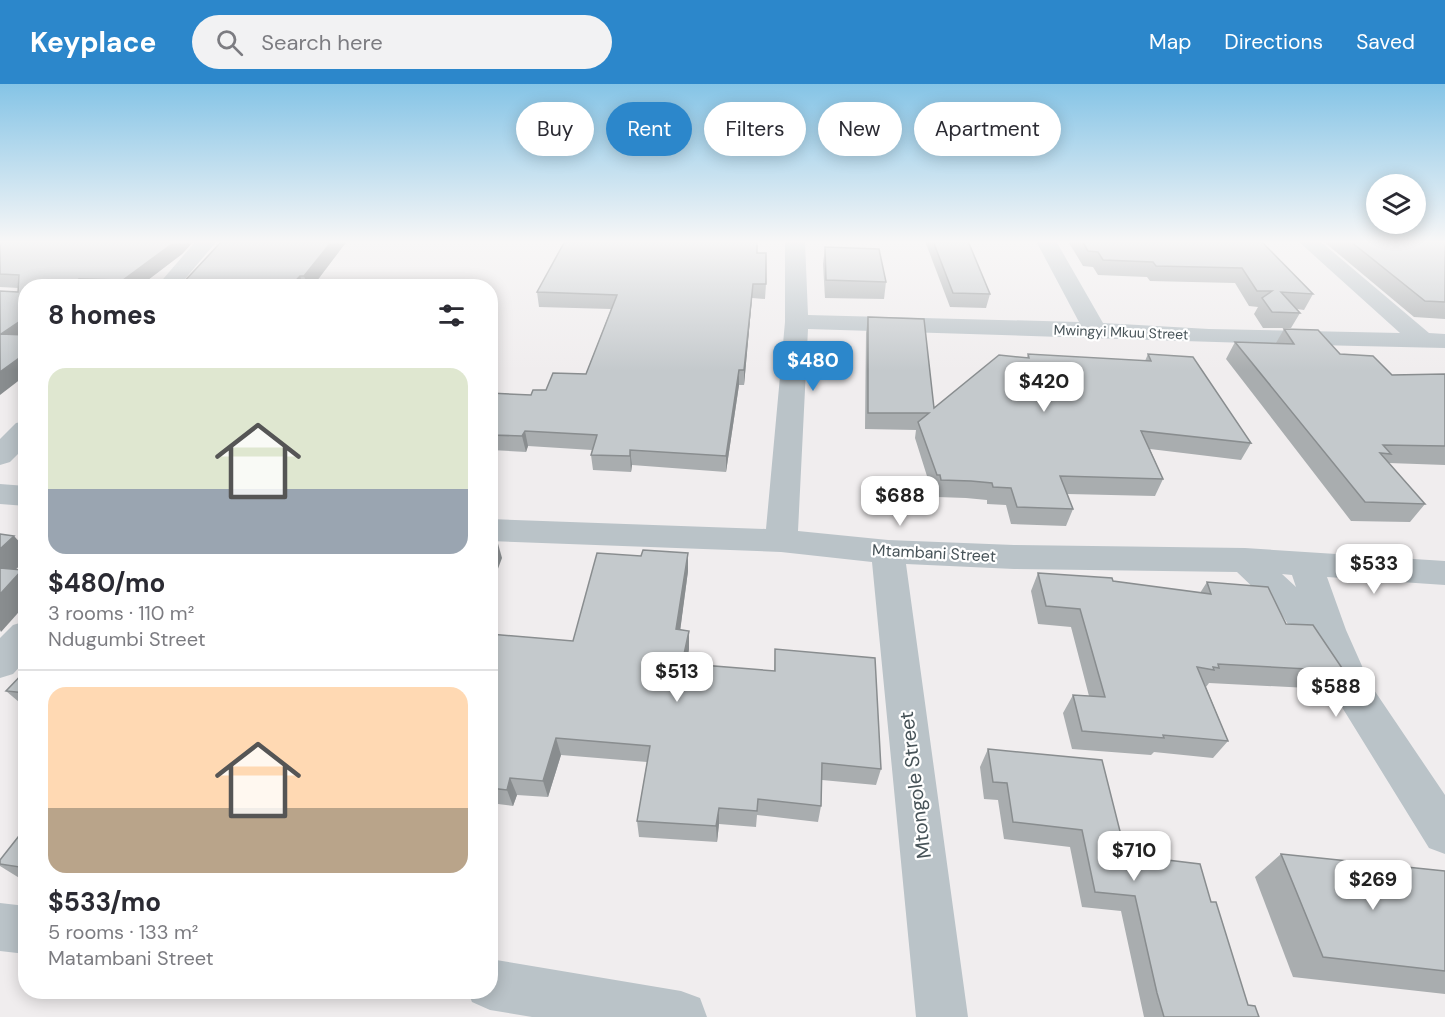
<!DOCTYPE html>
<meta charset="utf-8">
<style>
body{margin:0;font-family:"DM Sans",sans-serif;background:#f2f2f3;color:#2b2b33;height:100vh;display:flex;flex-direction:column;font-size:22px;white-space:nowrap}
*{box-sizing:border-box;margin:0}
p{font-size:20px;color:#7c7c81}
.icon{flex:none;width:33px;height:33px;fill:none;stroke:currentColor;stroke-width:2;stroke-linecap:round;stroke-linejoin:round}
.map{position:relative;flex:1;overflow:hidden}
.sheet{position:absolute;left:18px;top:195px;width:480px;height:720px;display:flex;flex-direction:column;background:#fff;border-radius:24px;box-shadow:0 3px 15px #0003}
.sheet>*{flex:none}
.banner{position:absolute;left:516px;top:18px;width:570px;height:54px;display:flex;gap:12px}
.tools{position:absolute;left:1366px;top:90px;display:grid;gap:12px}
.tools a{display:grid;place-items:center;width:60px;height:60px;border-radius:50%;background:#fff;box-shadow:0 3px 15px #0003;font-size:30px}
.price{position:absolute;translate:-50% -51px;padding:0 14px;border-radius:12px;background:#fff;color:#222;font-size:20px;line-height:39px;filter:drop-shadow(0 2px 3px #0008)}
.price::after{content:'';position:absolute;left:50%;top:36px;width:18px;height:14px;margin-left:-9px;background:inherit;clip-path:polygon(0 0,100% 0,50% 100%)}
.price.current{background:#2c87cb;color:#fff}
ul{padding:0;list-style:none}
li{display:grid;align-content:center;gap:12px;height:318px;padding:0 30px}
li+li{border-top:2px solid #e1e1e2}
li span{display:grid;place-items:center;height:186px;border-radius:18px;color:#555}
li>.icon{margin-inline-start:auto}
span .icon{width:108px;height:108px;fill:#fffc;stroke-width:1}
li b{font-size:26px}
h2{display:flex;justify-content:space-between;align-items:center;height:72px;padding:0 30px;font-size:26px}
.chip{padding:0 21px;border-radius:27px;background:#fff;box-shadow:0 3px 15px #0003;font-size:21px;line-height:54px}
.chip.current{background:#2c87cb;color:#fff}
header{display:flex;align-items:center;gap:36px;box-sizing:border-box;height:84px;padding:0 30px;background:#2c87cb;color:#fff}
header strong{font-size:28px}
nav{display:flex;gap:33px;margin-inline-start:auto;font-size:21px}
.search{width:420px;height:54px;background:#f2f2f3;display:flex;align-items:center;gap:15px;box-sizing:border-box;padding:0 21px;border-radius:33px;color:#7c7c81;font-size:22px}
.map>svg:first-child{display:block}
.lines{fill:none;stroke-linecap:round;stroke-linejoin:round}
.minor{fill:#bac3c8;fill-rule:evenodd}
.wall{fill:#a9adaf}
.shaded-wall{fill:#898d8f}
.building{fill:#c4c9cc;stroke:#898d8f;stroke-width:1.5}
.labels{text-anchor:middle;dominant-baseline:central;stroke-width:4.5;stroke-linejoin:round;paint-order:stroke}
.far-street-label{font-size:14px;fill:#475358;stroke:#fff}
.street-label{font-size:16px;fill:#475358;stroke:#fff}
.near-street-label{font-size:20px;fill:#475358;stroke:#fff}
</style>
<header>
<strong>Keyplace</strong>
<div class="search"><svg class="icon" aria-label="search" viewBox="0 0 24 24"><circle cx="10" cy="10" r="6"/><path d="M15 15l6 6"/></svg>Search here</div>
<nav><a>Map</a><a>Directions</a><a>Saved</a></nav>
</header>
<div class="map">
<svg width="1445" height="933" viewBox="0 0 1445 933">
<rect width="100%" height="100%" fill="#f0edee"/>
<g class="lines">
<!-- minor -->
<g class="minor">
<polygon points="196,157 217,157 179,202 157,202"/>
<path d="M785 157H805L808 231 1079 238 1036 157H1056L1103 239 1209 245 1400 249 1298 157H1320L1429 249 1445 250V264C1233 260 1021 251 808 245L798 447 888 456 1014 461 1245 464 1445 477V501L1327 493 1346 546 1370 600 1445 711V770L1429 764 1340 620 1322 578 1309 573 1282 531 1237 488 1014 485 906 480 968 933H916L872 478 781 468 490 457V435L766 445 785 238ZM1282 490 1292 491 1296 503Z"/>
<polygon points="26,337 26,362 10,378 0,381 0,355 16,339"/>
<polygon points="0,400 26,402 26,422 0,420"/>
<polygon points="26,537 26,576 13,590 0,594 0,554 13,541"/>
<polygon points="0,819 26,822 26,870 0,867"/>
<polygon points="490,875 681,907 700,914 707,933 532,933 490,926 472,918 468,908 490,908"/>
</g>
</g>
<!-- wall -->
<g class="wall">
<polygon points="0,157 194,157 182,170 140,202 26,202 18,208 19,204 0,203"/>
<polygon points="347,157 313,202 180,202"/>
<polygon points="925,157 968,157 990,210 986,224 950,223"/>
<polygon points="1068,157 1261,157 1313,210 1304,226 1297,225 1300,229 1291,244 1263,244 1254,230 1258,223 1249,222 1235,199 1150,197 1147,193 1098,191 1093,183 1083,182"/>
<polygon points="1323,157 1445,157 1445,235 1414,233"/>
<polygon points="825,163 886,198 884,215 825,214 823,180"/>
<polygon points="757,169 766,200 765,215 752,214 744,301 739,301 726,388 632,381 631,388 593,386 591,371 592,366 528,362 526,368 491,366 490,367 490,309 531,311 546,306 586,290 611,225 539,223 537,208"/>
<polygon points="868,233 934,324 1027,274 1028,270 1145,277 1148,270 1251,359 1241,376 1150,365 1163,395 1155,412 1067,410 1073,425 1066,442 1011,440 1006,421 987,420 987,416 966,414 937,413 936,408 932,408 915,354 916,346 865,345 866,249"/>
<polygon points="1284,245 1340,270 1392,291 1445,290 1445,381 1389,379 1425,420 1410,438 1351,437 1226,275 1235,258 1276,259"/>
<polygon points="688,487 680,546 689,547 689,565 688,570 704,582 774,587 775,565 881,685 876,701 822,696 821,722 818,738 757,731 756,743 719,740 717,758 639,753 637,737 647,678 561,671 548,713 517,711 513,722 490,719 490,550 573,557"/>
<polygon points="1038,489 1200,509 1207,498 1286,540 1344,587 1327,605 1209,599 1206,603 1228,657 1213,674 1154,668 1151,671 1072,665 1063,629 1073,611 1089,612 1071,543 1038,540 1031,507"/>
<polygon points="26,586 26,624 6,607"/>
<polygon points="988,665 1126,771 1211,818 1248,921 1259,933 1144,933 1121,827 1082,823 1070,763 1004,755 998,716 984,715 980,683"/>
<polygon points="26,743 26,796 21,795 0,782 0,776"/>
<polygon points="1281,770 1445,787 1445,910 1293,893 1255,793"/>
</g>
<!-- shaded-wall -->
<g class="shaded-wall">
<polygon points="176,157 194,157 182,170 140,202 127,202 123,196"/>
<polygon points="332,157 347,157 313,202 308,202 304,192"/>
<polygon points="300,192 304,202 291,202"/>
<polygon points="79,195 84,202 68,202"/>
<polygon points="753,200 752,214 744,301 744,286"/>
<polygon points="26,233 26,253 1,250"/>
<polygon points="26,269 26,291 0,311 0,288"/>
<polygon points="739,286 739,301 726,388 726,372"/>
<polygon points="525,347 528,362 526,368 522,352"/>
<polygon points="630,366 632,381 631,388 630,372"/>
<polygon points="14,452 26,465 26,476 0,500 0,465"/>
<polygon points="497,456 502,474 490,506 490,474"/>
<polygon points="688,469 688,487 678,563 676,545"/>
<polygon points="22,486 26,489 26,520 1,548 0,546 0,510"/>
<polygon points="689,547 689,565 685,588 684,570"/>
<polygon points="556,654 561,671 548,713 543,697"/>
<polygon points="510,694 517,711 513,722 507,706"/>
<polygon points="719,724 719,740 717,758 716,742"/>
</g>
<!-- building -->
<g class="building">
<polygon points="0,157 176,157 123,196 79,195 68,202 26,202 26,233 1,250 26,251 26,269 0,288 0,207 18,208 19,191 0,190"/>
<polygon points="222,157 332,157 304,192 300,192 291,202 180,202"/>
<polygon points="565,157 757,157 757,169 766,169 766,200 753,200 744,286 739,286 726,372 630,366 630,372 591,371 597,351 525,347 522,352 490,351 490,309 531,311 533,306 546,306 553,289 586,290 617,211 537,208"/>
<polygon points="933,157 968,157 990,210 953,209"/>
<polygon points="1082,157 1261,157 1313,210 1281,208 1300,229 1272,228 1262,214 1272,207 1257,207 1242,184 1156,182 1153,178 1103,176 1098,168 1088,167"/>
<polygon points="1350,157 1445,157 1445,218 1425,217"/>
<polygon points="825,163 879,165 886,198 826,196"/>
<polygon points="868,233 924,235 934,324 999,271 1029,274 1028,270 1151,277 1148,270 1193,273 1251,359 1141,347 1163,395 1060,392 1073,425 1017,423 1011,404 993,403 992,399 971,397 941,396 940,391 937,391 918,338 929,329 868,329"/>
<polygon points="1284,245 1318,246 1340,270 1373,272 1392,291 1445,290 1445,362 1383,361 1391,370 1380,369 1425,420 1365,418 1235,258 1294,260"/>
<polygon points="0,450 14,452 0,465"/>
<polygon points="490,455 497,456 490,474"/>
<polygon points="643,466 688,469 676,545 689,547 684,570 704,572 702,581 775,587 775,565 875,574 881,685 822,679 821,722 758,715 757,727 719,724 716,742 637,737 650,662 556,654 543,697 510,694 507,706 490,704 490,550 573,557 597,469 641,472"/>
<polygon points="0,484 22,486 0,510"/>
<polygon points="1038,489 1112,494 1113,497 1211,510 1207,498 1268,503 1286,540 1313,541 1344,587 1218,580 1219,584 1213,583 1214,586 1197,583 1228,657 1163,651 1164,654 1082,647 1073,611 1105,613 1080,525 1046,522"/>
<polygon points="26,586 26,609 6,607"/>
<polygon points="988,665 1102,676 1126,771 1200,780 1211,818 1216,818 1248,921 1255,922 1259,933 1164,933 1157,909 1135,812 1095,808 1082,746 1013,738 1007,699 993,698"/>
<polygon points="26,743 26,784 0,780 0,776"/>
<polygon points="1281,770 1445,787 1445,887 1323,873"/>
</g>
<!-- sky -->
<linearGradient id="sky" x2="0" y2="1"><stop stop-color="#85c4e6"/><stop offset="0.55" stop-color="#f8f7f7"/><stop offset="1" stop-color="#f8f7f7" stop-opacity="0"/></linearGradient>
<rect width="1445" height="287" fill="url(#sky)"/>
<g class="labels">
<!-- far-street labels -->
<g class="far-street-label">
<text transform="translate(1121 248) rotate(2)">Mwingyi Mkuu Street</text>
</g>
<!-- street labels -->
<g class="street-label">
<text transform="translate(934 469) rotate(3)">Mtambani Street</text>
</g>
<!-- near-street labels -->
<g class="near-street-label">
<text transform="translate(915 701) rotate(-97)">Mtongole Street</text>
</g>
</g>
</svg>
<div class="tools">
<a><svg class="icon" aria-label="layers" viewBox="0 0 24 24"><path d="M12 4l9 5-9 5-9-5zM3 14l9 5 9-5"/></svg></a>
</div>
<b class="price current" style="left:813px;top:308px">$480</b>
<b class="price" style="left:1044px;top:329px">$420</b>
<b class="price" style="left:900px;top:443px">$688</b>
<b class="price" style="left:1374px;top:511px">$533</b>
<b class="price" style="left:677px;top:619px">$513</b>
<b class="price" style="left:1336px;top:634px">$588</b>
<b class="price" style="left:1134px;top:798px">$710</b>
<b class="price" style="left:1373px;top:827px">$269</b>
<div class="banner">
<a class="chip">Buy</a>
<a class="chip current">Rent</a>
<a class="chip">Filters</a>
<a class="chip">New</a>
<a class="chip">Apartment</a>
</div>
<section class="sheet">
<h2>8 homes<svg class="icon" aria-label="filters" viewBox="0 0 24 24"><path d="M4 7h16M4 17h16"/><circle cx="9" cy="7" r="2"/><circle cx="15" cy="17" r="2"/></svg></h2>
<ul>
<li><span style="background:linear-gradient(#dfe7d0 65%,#9aa5b1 0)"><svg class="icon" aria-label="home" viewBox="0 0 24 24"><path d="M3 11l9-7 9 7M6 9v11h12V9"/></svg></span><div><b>$480/mo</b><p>3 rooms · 110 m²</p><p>Ndugumbi Street</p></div></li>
<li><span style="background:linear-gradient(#ffd9b3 65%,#b9a48a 0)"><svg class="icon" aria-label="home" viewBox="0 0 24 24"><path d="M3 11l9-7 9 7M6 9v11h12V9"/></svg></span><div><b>$533/mo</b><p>5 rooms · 133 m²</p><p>Matambani Street</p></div></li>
</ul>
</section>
</div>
